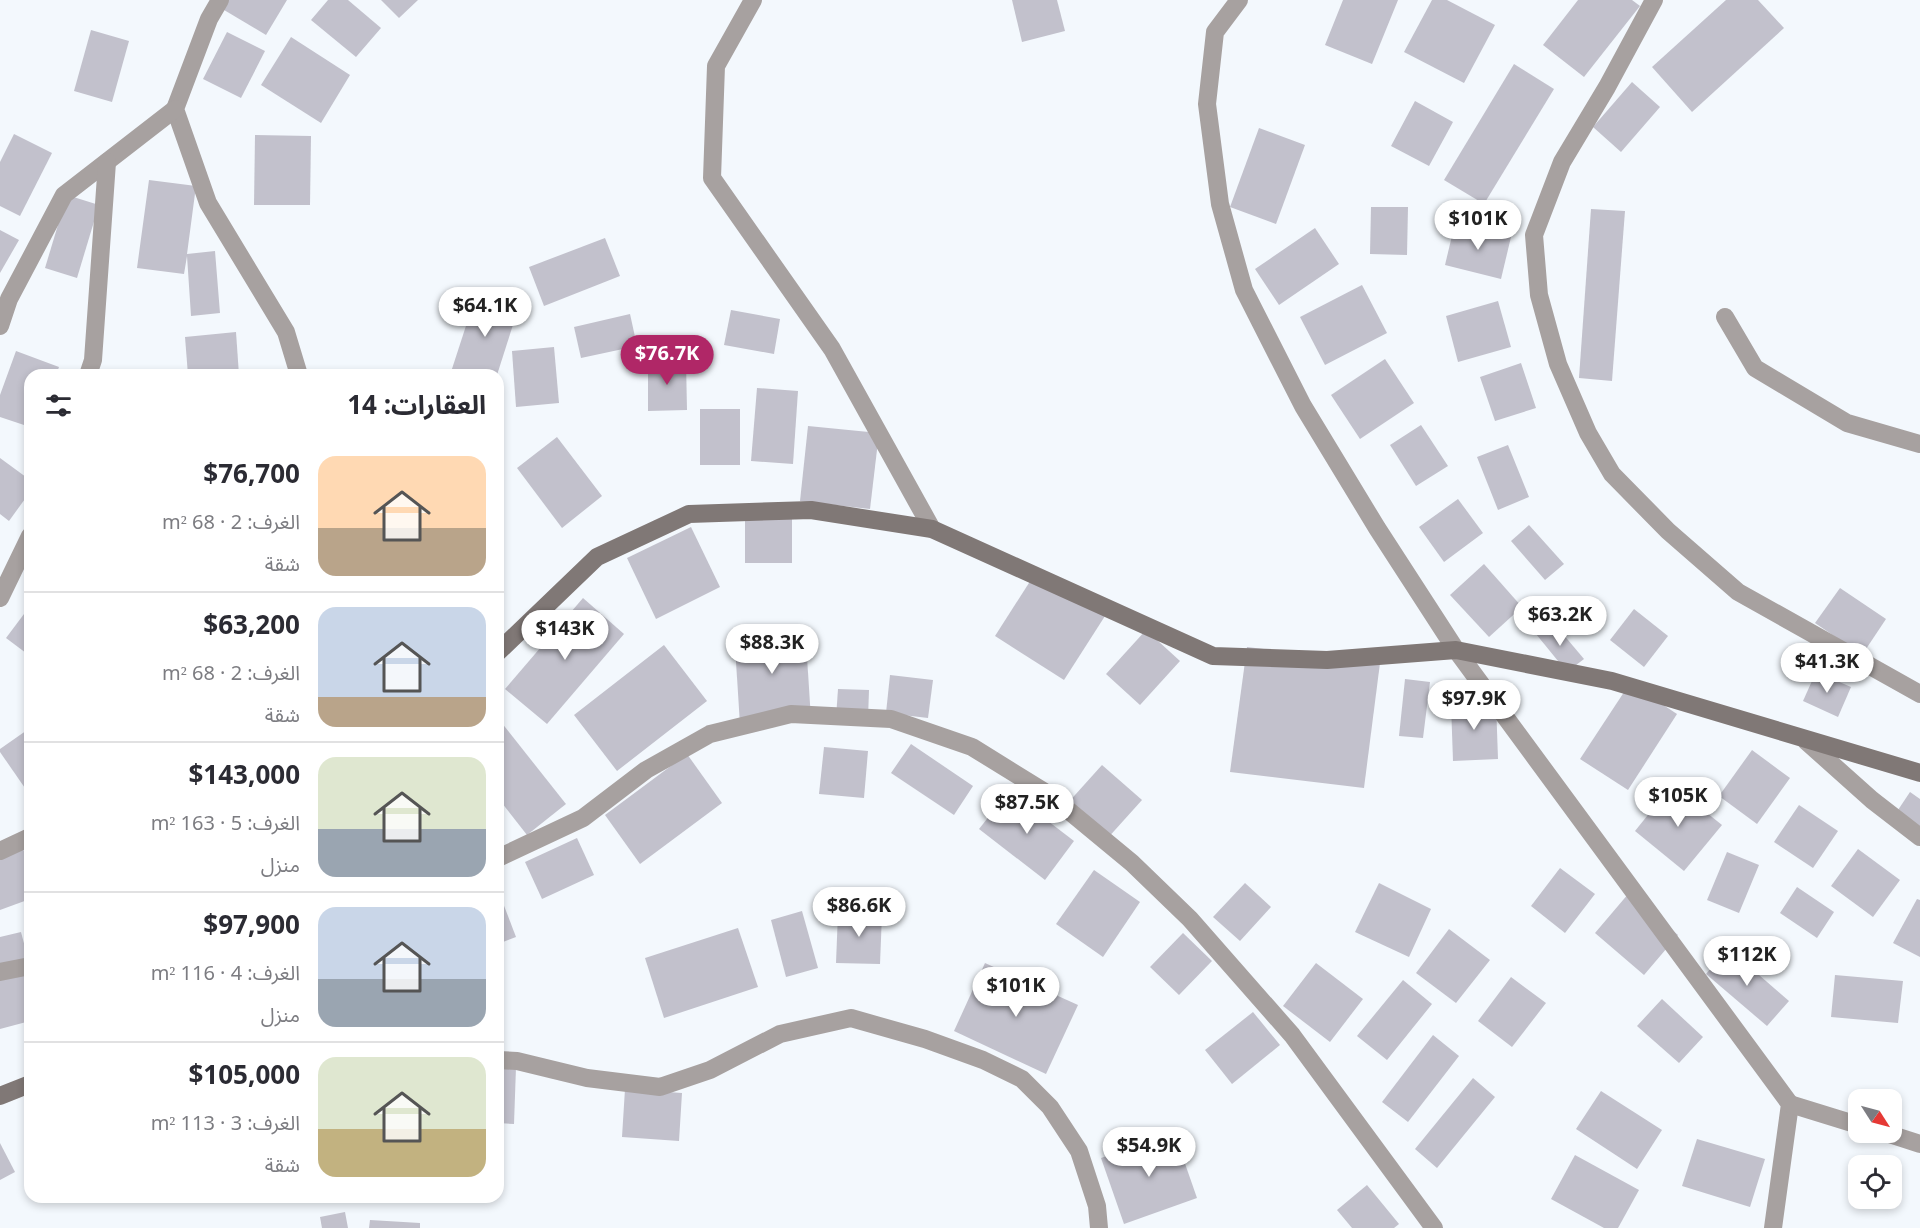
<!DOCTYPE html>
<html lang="ar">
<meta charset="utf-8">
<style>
body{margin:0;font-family:Georgia,"Noto Sans Arabic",serif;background:#f7f7f7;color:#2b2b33;direction:rtl;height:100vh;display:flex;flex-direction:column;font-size:22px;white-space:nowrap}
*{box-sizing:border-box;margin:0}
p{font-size:20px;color:#7c7c81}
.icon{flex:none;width:33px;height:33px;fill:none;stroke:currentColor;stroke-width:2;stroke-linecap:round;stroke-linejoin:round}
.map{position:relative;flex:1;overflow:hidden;direction:ltr}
.side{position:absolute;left:24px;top:369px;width:480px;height:834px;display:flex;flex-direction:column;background:#fff;border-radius:18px;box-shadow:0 3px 9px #0003;direction:rtl}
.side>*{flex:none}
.needle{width:39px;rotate:126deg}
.buttons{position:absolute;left:1848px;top:1089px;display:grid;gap:12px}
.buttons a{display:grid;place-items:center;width:54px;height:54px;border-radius:12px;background:#fff;box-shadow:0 3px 9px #0003;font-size:30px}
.price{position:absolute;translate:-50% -51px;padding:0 14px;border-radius:21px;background:#fff;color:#222;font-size:20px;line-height:39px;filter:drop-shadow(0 2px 3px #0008)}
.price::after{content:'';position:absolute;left:50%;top:36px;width:18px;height:14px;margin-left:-9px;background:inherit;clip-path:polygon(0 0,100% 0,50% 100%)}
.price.on{background:#b02767;color:#fff}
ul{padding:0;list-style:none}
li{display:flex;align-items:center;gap:18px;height:150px;padding:0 18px}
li+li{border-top:2px solid #e1e1e2}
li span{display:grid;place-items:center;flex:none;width:168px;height:120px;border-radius:18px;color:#555}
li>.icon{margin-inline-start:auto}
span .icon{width:72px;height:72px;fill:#fffc;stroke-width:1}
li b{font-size:26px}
h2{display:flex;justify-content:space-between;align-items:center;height:72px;padding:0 18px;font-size:26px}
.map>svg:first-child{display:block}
.building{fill:#c2c1cc}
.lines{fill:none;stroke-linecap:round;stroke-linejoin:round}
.street{stroke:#a7a1a0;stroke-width:18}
.secondary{stroke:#807876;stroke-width:18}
</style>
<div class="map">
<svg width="1920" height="1228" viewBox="0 0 1920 1228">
<rect width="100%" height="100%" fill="#f3f8fd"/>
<!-- building -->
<g class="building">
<polygon points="216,0 287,0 266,35 214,4"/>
<polygon points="328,0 348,0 381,28 356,57 311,20"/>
<polygon points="381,0 418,0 399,18"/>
<polygon points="1012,0 1057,0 1065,31 1022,42"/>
<polygon points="1343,0 1398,0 1372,64 1325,45"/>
<polygon points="1432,0 1447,0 1495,25 1464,83 1404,52"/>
<polygon points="1578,0 1632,0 1640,6 1584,77 1543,45"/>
<polygon points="1726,0 1758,0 1784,28 1692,112 1652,67"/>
<polygon points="91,30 129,41 112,102 74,91"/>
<polygon points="227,32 265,51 241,98 203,79"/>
<polygon points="291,37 350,75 321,123 261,85"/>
<polygon points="1514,64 1554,89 1484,204 1444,180"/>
<polygon points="1632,82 1660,107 1621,152 1593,127"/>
<polygon points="1415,101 1453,122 1429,166 1391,146"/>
<polygon points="1259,128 1305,145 1276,224 1230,207"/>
<polygon points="14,134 52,153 20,216 0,206 0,162"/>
<polygon points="255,135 311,136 310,205 254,205"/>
<polygon points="149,180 196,186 187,254 215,251 220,313 191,316 187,256 184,274 137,268"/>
<polygon points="67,195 99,205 77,278 45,268"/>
<polygon points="1371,207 1408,207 1407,255 1370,254"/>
<polygon points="1591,209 1625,211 1612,381 1579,378"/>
<polygon points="1455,223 1511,237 1501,279 1445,265"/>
<polygon points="1315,228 1339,264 1279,305 1255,269"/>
<polygon points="0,230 19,240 0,273"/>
<polygon points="605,238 620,276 544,306 529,267"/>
<polygon points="1362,285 1387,333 1325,365 1300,317"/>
<polygon points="476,295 518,309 497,375 450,375"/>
<polygon points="1498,301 1511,347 1458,362 1446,316"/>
<polygon points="731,310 780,319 774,354 724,345"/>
<polygon points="630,314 637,346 581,358 574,327"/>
<polygon points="236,332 239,375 188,375 185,337"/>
<polygon points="554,347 559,403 516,407 512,351"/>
<polygon points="16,351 59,367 56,375 30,375 30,427 0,417 0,395"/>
<polygon points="1385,359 1414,403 1360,439 1331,395"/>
<polygon points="648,361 686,361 687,410 648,411"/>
<polygon points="1521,363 1536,408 1495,421 1480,377"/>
<polygon points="757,388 798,391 793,464 751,461"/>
<rect x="700" y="409" width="40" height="56"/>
<polygon points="1421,425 1448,466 1416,486 1390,445"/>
<polygon points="808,426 879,433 870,509 800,501"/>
<polygon points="557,437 602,496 562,528 517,468"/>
<polygon points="1508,445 1529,497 1498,510 1477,457"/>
<polygon points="0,458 30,480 30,492 9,521 0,514"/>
<polygon points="1458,499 1483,533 1444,562 1419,527"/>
<rect x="745" y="519" width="47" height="44"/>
<polygon points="1529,525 1564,564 1545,580 1511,541"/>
<polygon points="691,527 720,587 656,619 627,558"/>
<polygon points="1484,564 1522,607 1489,637 1450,595"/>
<polygon points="1036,572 1105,616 1064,680 995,636"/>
<polygon points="1840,588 1886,619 1862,655 1815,623"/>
<polygon points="583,598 624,634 547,724 505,689"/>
<polygon points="30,606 30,656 6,638"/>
<polygon points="1634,609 1668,636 1644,667 1610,640"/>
<polygon points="1552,621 1584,659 1567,672 1536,634"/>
<polygon points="805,625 811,720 740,725 734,630"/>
<polygon points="1146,630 1180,661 1140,705 1106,674"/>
<polygon points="664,645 707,701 617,771 574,715"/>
<polygon points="1247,647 1380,663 1364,788 1230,772"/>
<polygon points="1816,672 1851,687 1838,717 1803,701"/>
<polygon points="890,675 933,680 928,718 886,713"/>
<polygon points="1405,679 1430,682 1423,738 1399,736"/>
<polygon points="1630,683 1677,714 1628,790 1580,759"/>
<polygon points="838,689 869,690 868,719 836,718"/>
<polygon points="1496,702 1498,759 1453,761 1451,704"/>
<polygon points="501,722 566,804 527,835 498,798 498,725"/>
<polygon points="30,728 30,789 27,791 0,752 0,749"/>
<polygon points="911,744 973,786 954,815 891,773"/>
<polygon points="824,747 868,751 864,798 819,794"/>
<polygon points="1752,750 1790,778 1757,824 1719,796"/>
<polygon points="687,754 722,803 640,864 605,815"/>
<polygon points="1102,765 1142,800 1106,840 1066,805"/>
<polygon points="1672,785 1722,825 1684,871 1635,831"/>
<polygon points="1009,791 1074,841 1045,880 979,829"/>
<polygon points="1910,792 1920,799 1920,838 1892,819"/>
<polygon points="1799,805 1838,831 1813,868 1774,842"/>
<polygon points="577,838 594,875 542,899 525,862"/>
<polygon points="21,843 30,868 30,899 0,910 0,851"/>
<polygon points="1858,849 1900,880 1873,917 1831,886"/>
<polygon points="1727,852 1759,865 1739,913 1707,900"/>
<polygon points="1560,868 1595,894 1565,933 1531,906"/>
<polygon points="1094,870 1140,902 1103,957 1056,924"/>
<polygon points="1245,883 1271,907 1240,941 1213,917"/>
<polygon points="1379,883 1431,909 1409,957 1355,932"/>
<polygon points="1797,887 1834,912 1817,938 1780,913"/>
<polygon points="498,890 516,937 498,944"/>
<polygon points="1629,893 1678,935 1644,975 1595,933"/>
<polygon points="1917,899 1920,900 1920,957 1893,943"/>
<polygon points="802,911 818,968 786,977 771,920"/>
<polygon points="838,913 882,914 880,964 836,963"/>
<polygon points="738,928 758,987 664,1018 645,958"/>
<polygon points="1449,929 1490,960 1456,1003 1416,973"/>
<polygon points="21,932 30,966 30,1021 0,1029 0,937"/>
<polygon points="1183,933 1212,961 1179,995 1150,967"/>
<polygon points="1728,948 1789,1001 1767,1026 1706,974"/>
<polygon points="985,963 1078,1005 1046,1074 954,1031"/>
<polygon points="1316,963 1363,999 1330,1042 1283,1006"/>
<polygon points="1835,975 1903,981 1898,1023 1831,1017"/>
<polygon points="1511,977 1546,1003 1512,1047 1478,1021"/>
<polygon points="1403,980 1432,1004 1387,1060 1357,1036"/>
<polygon points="1662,999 1703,1037 1679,1063 1637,1026"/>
<polygon points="1253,1012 1280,1045 1232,1084 1205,1050"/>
<polygon points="1433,1035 1459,1056 1408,1122 1382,1102"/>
<polygon points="498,1067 516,1067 514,1124 498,1123"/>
<polygon points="1473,1078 1495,1097 1437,1168 1415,1149"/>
<polygon points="625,1089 682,1093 679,1141 622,1137"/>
<polygon points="1601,1091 1662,1130 1637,1169 1576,1129"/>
<polygon points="1174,1132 1197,1198 1124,1224 1101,1158"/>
<polygon points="1697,1139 1765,1159 1750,1207 1682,1186"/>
<polygon points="0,1143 15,1172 0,1180"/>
<polygon points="1575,1155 1639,1190 1618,1228 1604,1228 1551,1199"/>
<polygon points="1367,1185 1399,1224 1394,1228 1352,1228 1337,1210"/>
<polygon points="345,1212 348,1228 322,1228 320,1217"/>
<polygon points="370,1220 420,1223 420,1228 369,1228"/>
</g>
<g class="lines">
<!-- street -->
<g class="street">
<polyline points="220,0 209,19 175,109 208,203 286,332 299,375"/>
<polyline points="753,0 716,66 712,178 832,349 932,529"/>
<polyline points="1239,0 1215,32 1207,104 1220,204 1244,290 1303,406 1377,528 1456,650 1790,1104 1773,1228"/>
<polyline points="1654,0 1607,87 1562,162 1534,235 1539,295 1558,364 1588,433 1612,474 1668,531 1738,592 1920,694"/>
<polyline points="1725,317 1755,368 1847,423 1920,444"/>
<polyline points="0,326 9,299 64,195 175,109"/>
<polyline points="88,375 93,360 107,162"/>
<polyline points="0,598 30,536"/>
<polyline points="1806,741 1872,800 1920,837"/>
<polyline points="0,851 30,837"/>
<polyline points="498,858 583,818 646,770 710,734 791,714 891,719 972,747 1051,796 1132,863 1190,919 1292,1035 1434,1228"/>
<polyline points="0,972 30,966"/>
<polyline points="498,1060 517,1061 587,1078 660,1087 710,1070 780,1034 851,1018 925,1039 983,1060 1022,1079 1050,1107 1079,1151 1097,1206 1099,1228"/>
<polyline points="1790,1104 1858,1125"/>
<polyline points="1883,1132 1920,1144"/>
</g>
<!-- secondary -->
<g class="secondary">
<polyline points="498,652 597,557 689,514 811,510 932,529 1213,656 1327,660 1456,650 1612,681 1920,773"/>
<polyline points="0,1096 30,1084"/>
</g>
</g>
</svg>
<div class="buttons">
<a><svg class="needle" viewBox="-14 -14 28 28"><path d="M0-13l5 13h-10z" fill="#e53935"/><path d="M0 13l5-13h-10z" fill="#7c7c81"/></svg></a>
<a><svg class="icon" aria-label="locate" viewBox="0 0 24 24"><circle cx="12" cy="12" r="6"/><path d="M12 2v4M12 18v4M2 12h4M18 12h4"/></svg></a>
</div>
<b class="price" style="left:1478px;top:251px">$101K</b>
<b class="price" style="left:485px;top:338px">$64.1K</b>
<b class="price on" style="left:667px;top:386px">$76.7K</b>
<b class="price" style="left:1560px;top:647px">$63.2K</b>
<b class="price" style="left:565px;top:661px">$143K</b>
<b class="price" style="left:772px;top:675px">$88.3K</b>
<b class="price" style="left:1827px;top:694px">$41.3K</b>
<b class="price" style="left:1474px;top:731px">$97.9K</b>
<b class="price" style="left:1678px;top:828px">$105K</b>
<b class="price" style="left:1027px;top:835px">$87.5K</b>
<b class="price" style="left:859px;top:938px">$86.6K</b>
<b class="price" style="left:1747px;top:987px">$112K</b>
<b class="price" style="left:1016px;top:1018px">$101K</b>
<b class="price" style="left:1149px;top:1178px">$54.9K</b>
<section class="side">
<h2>العقارات: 14<svg class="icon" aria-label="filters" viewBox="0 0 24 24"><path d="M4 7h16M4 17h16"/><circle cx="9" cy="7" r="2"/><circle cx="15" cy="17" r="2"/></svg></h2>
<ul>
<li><span style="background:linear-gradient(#ffd9b3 60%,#b9a48a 0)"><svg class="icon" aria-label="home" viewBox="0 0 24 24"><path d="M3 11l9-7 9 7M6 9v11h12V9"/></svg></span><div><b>$76,700</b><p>الغرف: 2 · 68 m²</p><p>شقة</p></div></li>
<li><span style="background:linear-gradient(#c9d6e8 75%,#b9a48a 0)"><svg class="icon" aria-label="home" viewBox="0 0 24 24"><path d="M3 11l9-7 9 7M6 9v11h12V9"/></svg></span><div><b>$63,200</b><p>الغرف: 2 · 68 m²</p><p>شقة</p></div></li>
<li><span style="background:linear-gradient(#dfe7d0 60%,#9aa5b1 0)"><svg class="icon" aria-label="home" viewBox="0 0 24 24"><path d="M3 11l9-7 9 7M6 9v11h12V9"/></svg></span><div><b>$143,000</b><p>الغرف: 5 · 163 m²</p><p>منزل</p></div></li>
<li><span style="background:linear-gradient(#c9d6e8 60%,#9aa5b1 0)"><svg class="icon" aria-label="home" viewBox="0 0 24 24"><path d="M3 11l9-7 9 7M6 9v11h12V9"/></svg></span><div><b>$97,900</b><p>الغرف: 4 · 116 m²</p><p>منزل</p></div></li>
<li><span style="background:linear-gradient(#dfe7d0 60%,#c2b280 0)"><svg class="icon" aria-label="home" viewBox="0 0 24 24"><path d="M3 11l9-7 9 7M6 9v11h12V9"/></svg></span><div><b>$105,000</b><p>الغرف: 3 · 113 m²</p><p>شقة</p></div></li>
</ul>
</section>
</div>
